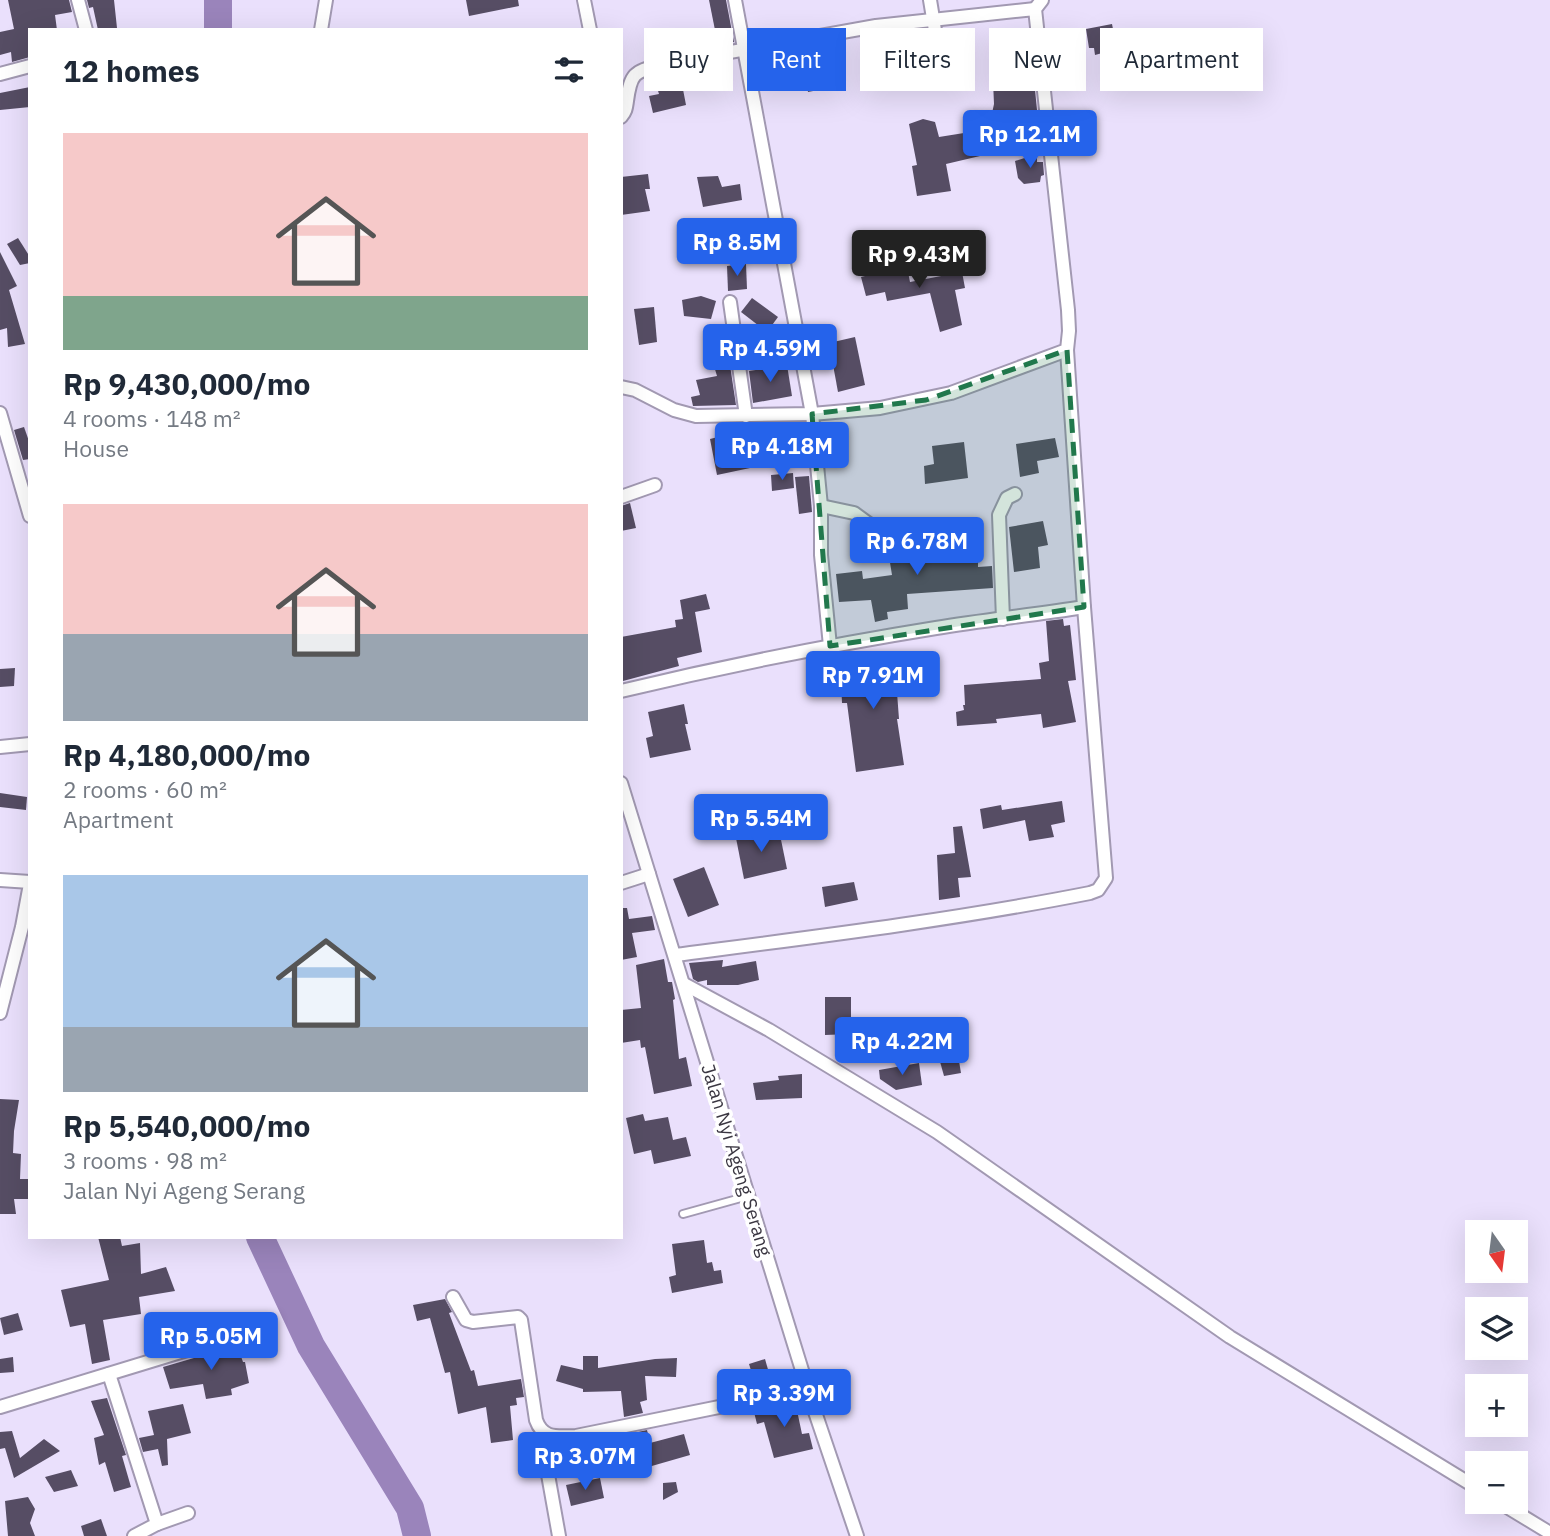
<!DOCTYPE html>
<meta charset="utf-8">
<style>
body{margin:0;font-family:"IBM Plex Sans",sans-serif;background:#f6f6f7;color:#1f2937;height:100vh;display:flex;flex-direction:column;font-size:26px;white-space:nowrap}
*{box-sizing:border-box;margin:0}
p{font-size:23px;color:#747a83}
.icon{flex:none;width:38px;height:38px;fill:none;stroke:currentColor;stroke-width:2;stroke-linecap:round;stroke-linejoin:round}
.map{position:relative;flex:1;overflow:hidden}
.details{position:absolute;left:28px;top:28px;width:595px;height:1211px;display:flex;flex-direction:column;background:#fff;border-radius:0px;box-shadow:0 7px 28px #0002}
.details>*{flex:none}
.hud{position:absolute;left:644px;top:28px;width:665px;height:63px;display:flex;gap:14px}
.needle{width:46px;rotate:166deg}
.buttons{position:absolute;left:1465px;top:1220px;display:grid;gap:14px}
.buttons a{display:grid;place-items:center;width:63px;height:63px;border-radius:0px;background:#fff;box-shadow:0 7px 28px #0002;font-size:35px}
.price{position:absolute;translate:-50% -60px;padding:0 16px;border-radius:7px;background:#2563eb;color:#fff;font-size:23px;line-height:46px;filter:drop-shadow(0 2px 4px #0008)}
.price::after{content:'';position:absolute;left:50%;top:42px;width:21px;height:16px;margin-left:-10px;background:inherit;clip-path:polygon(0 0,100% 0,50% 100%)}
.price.on{background:#222;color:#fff}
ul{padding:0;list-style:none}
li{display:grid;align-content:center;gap:14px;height:371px;padding:0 35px}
li span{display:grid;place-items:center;height:217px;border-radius:0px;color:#555}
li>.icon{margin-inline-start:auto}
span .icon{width:126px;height:126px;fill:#fffc;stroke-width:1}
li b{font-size:30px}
h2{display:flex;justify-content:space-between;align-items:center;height:84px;padding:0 35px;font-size:30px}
.pill{padding:0 24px;border-radius:0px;background:#fff;box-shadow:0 7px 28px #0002;font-size:24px;line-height:63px}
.pill.on{background:#2563eb;color:#fff}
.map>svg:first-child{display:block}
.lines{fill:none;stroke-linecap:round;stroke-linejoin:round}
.river{stroke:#9a84bb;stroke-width:28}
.building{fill:#564d64}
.service-casing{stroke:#a299b2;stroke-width:10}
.minor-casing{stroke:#a299b2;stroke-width:16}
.service{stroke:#fff;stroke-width:6}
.minor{stroke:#fff;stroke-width:12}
.marked{fill:#21784c;fill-opacity:0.2;stroke:#21784c;stroke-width:5;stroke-dasharray:14 9;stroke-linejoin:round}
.labels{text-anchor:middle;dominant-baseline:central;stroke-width:7;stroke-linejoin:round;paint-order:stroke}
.street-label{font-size:19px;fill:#3b3742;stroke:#fff}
</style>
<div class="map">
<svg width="1550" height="1536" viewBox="0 0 1550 1536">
<rect width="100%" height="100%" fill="#eae0fc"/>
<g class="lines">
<!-- river -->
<g class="river">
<polyline points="218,0 218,30"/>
<polyline points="260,1237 311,1346 410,1508 417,1536"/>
</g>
</g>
<!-- building -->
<g class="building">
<polygon points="8,0 69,0 72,12 55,15 57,30 30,30 30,57 12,62 11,52 0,55 0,32 14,29"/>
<polygon points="87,0 114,0 117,28 98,30 93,7 89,8"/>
<polygon points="466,0 518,0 519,6 469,16"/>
<polygon points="709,0 726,0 734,42 718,45"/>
<polygon points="1112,24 1117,49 1095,55 1094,48 1089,48 1086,29"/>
<polygon points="832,57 839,86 808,92 802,64"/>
<polygon points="1033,70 1038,120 1010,125 1008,155 980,156 946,164 951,191 917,196 912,166 917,165 909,124 923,119 935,122 939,137 964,133 965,136 1001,135 991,118 994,104 993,81 1017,77 1017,74"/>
<polygon points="681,79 686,105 653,113 649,96 659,94 656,84"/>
<polygon points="30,87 30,107 0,110 0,93"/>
<polygon points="1037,154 1037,162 1043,162 1044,175 1041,176 1040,182 1024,184 1018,178 1015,161"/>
<polygon points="648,174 650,189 645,189 650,211 621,215 621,197 623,197 621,177"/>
<polygon points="718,176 722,187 740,184 742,200 703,207 697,177"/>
<polygon points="18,238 30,257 30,263 20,265 7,244"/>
<polygon points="0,252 17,286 9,290 25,344 8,347 7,328 0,330"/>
<polygon points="905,257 910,282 962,272 965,288 955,290 962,325 940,332 930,293 887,301 885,292 866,296 861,277 881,272 879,264"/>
<polygon points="746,264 747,289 728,291 727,266"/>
<polygon points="701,296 716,301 711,319 684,316 682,300"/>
<polygon points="752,298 778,317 767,332 741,312"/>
<polygon points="654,307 657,342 639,345 634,309"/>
<polygon points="855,337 865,385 838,392 829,343"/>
<polygon points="728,352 736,405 693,406 691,397 700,395 696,380 717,376 711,356"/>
<polygon points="787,365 792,396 753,403 749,371"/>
<polygon points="24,427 30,444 30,459 23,460 14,430"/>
<polygon points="726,435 729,452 747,449 750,468 717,475 710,439"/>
<polygon points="1055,438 1059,457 1037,461 1039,473 1020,477 1016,444"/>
<polygon points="964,442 968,478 925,484 924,466 934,464 932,446"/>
<polygon points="793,473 794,488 772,491 771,475"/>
<polygon points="809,476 812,512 799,514 795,477"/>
<polygon points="630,503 636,528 621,531 621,506"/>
<polygon points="1043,521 1048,545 1038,547 1040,568 1014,572 1009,527"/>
<polygon points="952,540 953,547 978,547 978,567 992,566 993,588 907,594 908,609 887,612 888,619 875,622 871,600 839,602 836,574 862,571 863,579 892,575 888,550 915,546 915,544"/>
<polygon points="706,594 710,609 695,612 702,652 677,658 679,666 623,681 621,637 676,627 675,620 683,619 680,600"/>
<polygon points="1063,619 1064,626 1070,625 1076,680 1068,681 1076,722 1043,728 1041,714 996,719 997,723 957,726 956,712 964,710 963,705 965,705 964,685 1041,679 1039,663 1049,661 1046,621"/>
<polygon points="894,653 899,719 897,719 904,765 856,772 847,703 842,703 840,659 868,658"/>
<polygon points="15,668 14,686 0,687 0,669"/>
<polygon points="684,704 688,724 685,724 691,750 650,758 646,738 653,736 648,712"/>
<polygon points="0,793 27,797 26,810 0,807"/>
<polygon points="1062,801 1065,822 1051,825 1054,837 1029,841 1025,820 983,829 980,809 1001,805 1002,810"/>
<polygon points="962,826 971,877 958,878 960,897 939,900 937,855 955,853 953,827"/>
<polygon points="779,830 787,869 744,879 736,838"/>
<polygon points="704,867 719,905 688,917 673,879"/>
<polygon points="854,882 858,900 825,907 822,887"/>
<polygon points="621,908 627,908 629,919 652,916 655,930 632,933 637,957 621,960"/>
<polygon points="664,959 668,982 672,982 675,999 673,1000 679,1059 686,1057 692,1086 654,1094 645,1047 641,1048 640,1040 621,1043 621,1010 641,1008 636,965"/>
<polygon points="723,960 722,967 756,961 759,980 738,985 707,985 707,980 698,982 693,979 689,963"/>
<polygon points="825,997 851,997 851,1034 825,1035"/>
<polygon points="958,1055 961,1073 944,1076 939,1058"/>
<polygon points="919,1063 922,1085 896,1090 880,1079 879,1070"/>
<polygon points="802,1074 802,1098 756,1100 753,1083 779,1080 778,1076"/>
<polygon points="0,1099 19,1100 14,1131 13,1153 21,1154 20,1179 30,1179 30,1199 14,1199 16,1214 0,1214"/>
<polygon points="643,1114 645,1121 668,1117 673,1140 686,1137 691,1156 654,1164 651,1150 634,1154 626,1118"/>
<polygon points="98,1237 120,1237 122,1246 140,1243 141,1274 166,1267 175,1291 139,1297 141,1314 103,1320 110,1360 92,1364 85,1324 70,1327 61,1290 109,1280"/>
<polygon points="704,1240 707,1263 712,1262 714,1271 721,1270 723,1283 672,1293 669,1277 676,1275 672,1244"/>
<polygon points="445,1299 452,1312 449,1313 471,1371 474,1370 478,1386 521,1379 524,1397 516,1398 517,1405 510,1406 513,1440 491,1443 486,1407 458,1414 450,1372 445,1373 430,1318 417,1321 413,1305"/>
<polygon points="18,1313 23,1330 4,1335 0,1318"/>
<polygon points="235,1339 243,1362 245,1362 249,1383 231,1389 232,1395 206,1399 203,1384 170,1389 163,1367 218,1351 219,1343"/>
<polygon points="583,1356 598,1356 598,1368 655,1359 677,1358 676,1377 645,1376 647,1400 640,1402 643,1413 624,1417 621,1391 583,1392 583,1389 556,1381 561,1365 583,1370"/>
<polygon points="13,1357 14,1372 0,1373 0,1359"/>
<polygon points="765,1359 773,1387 757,1390 749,1364"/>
<polygon points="107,1398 126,1455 122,1456 131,1487 114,1492 105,1462 99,1465 94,1438 104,1435 91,1401"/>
<polygon points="795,1401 802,1434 809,1433 813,1449 774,1458 764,1422 757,1424 754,1412 763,1409 762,1407"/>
<polygon points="183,1404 191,1433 167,1439 168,1465 162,1466 158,1449 143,1452 139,1438 154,1435 148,1411"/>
<polygon points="647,1430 650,1443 684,1434 690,1455 624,1474 622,1462 604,1464 597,1441"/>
<polygon points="12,1431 20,1458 44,1439 60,1451 14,1478 5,1448 0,1449 0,1432"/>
<polygon points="71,1470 78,1486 54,1492 45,1477"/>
<polygon points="600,1478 604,1498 571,1506 566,1485"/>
<polygon points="676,1482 678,1492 663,1500 663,1483"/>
<polygon points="28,1497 35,1509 30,1523 35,1536 8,1536 5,1501"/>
<polygon points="101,1519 107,1536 84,1536 81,1526"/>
</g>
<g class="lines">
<!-- service casing -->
<g class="service-casing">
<polyline id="service" points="683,1214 748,1196"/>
</g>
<!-- minor casing -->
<g class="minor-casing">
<g id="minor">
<polyline points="78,0 86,30"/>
<polyline points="584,0 590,30"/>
<polyline points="735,0 812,414 821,506 821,555 830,646"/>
<polyline points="930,0 943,79"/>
<polyline points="321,30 326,0"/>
<polyline points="0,74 30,66"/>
<path d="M621 117C626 111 626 108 627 101 631 71 635 72 663 64L876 26 1035 9"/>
<polyline points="730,302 746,416"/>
<polyline points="621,387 635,390 674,410 696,416 812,414 880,408 951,393 1067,350 1069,331 1068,310 1035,9 1042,0"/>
<polyline points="0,413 30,516"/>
<polyline points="621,497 655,485"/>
<polyline points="821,506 854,513 869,524 881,538 935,531"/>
<polyline points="1003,619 999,515 1007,498 1015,494"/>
<path d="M621 691C725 666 830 645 936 628 985 620 1034 615 1084 607L1067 350"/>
<polyline points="0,747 30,744"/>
<polyline points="621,783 813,1406 857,1536"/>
<polyline points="0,880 30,882"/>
<polyline points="621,883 649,874"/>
<path d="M675 955C814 937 953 920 1090 893L1098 890 1106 878 1084 607"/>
<polyline points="684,984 769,1030 937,1132 1230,1337 1477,1488"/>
<polyline points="0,1013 22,927 30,884"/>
<path d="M453 1297 466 1320 473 1322 518 1317 521 1320 536 1420C543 1440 558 1436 576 1436L808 1389"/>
<polyline points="109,1374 157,1524 134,1536"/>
<polyline points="0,1407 210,1343"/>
<polyline points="546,1435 547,1469 559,1536"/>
<polyline points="1499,1502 1550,1533"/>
<polyline points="157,1524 188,1513"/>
</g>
</g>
<!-- service -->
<use href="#service" class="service"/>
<!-- minor -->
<use href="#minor" class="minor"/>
</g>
<!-- marked area -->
<path class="marked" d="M1067 350 1084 607 830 646 812 414 926 400Z"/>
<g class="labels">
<!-- street labels -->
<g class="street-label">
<text transform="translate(737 1160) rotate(73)">Jalan Nyi Ageng Serang</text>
</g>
</g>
</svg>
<div class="buttons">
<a><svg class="needle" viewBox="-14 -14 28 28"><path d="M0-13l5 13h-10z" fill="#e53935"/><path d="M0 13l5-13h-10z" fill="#747a83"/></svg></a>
<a><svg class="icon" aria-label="layers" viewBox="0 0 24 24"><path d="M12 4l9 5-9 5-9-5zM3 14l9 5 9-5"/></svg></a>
<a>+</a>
<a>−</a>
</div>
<b class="price" style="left:1030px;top:170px">Rp 12.1M</b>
<b class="price" style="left:737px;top:278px">Rp 8.5M</b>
<b class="price on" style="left:919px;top:290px">Rp 9.43M</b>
<b class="price" style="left:770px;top:384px">Rp 4.59M</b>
<b class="price" style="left:782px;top:482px">Rp 4.18M</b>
<b class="price" style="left:917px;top:577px">Rp 6.78M</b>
<b class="price" style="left:873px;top:711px">Rp 7.91M</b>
<b class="price" style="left:761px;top:854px">Rp 5.54M</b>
<b class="price" style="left:902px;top:1077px">Rp 4.22M</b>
<b class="price" style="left:211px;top:1372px">Rp 5.05M</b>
<b class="price" style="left:784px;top:1429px">Rp 3.39M</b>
<b class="price" style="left:585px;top:1492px">Rp 3.07M</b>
<div class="hud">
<a class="pill">Buy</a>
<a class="pill on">Rent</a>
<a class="pill">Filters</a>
<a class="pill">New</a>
<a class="pill">Apartment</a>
</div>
<section class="details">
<h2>12 homes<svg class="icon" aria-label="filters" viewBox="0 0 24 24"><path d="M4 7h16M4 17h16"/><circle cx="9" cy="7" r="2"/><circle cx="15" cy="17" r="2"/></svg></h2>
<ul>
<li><span style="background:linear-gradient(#f6c9c9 75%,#7fa58c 0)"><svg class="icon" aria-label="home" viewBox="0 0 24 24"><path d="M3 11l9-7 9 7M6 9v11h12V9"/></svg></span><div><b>Rp 9,430,000/mo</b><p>4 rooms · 148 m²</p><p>House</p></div></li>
<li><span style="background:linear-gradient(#f6c9c9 60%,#9aa5b1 0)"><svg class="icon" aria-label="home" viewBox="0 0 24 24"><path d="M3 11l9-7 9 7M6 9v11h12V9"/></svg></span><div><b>Rp 4,180,000/mo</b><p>2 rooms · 60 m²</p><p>Apartment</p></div></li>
<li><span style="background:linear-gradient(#a9c7e8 70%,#9aa5b1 0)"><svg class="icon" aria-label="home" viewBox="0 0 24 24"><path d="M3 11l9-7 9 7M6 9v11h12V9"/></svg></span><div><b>Rp 5,540,000/mo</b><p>3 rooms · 98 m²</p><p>Jalan Nyi Ageng Serang</p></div></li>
</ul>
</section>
</div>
